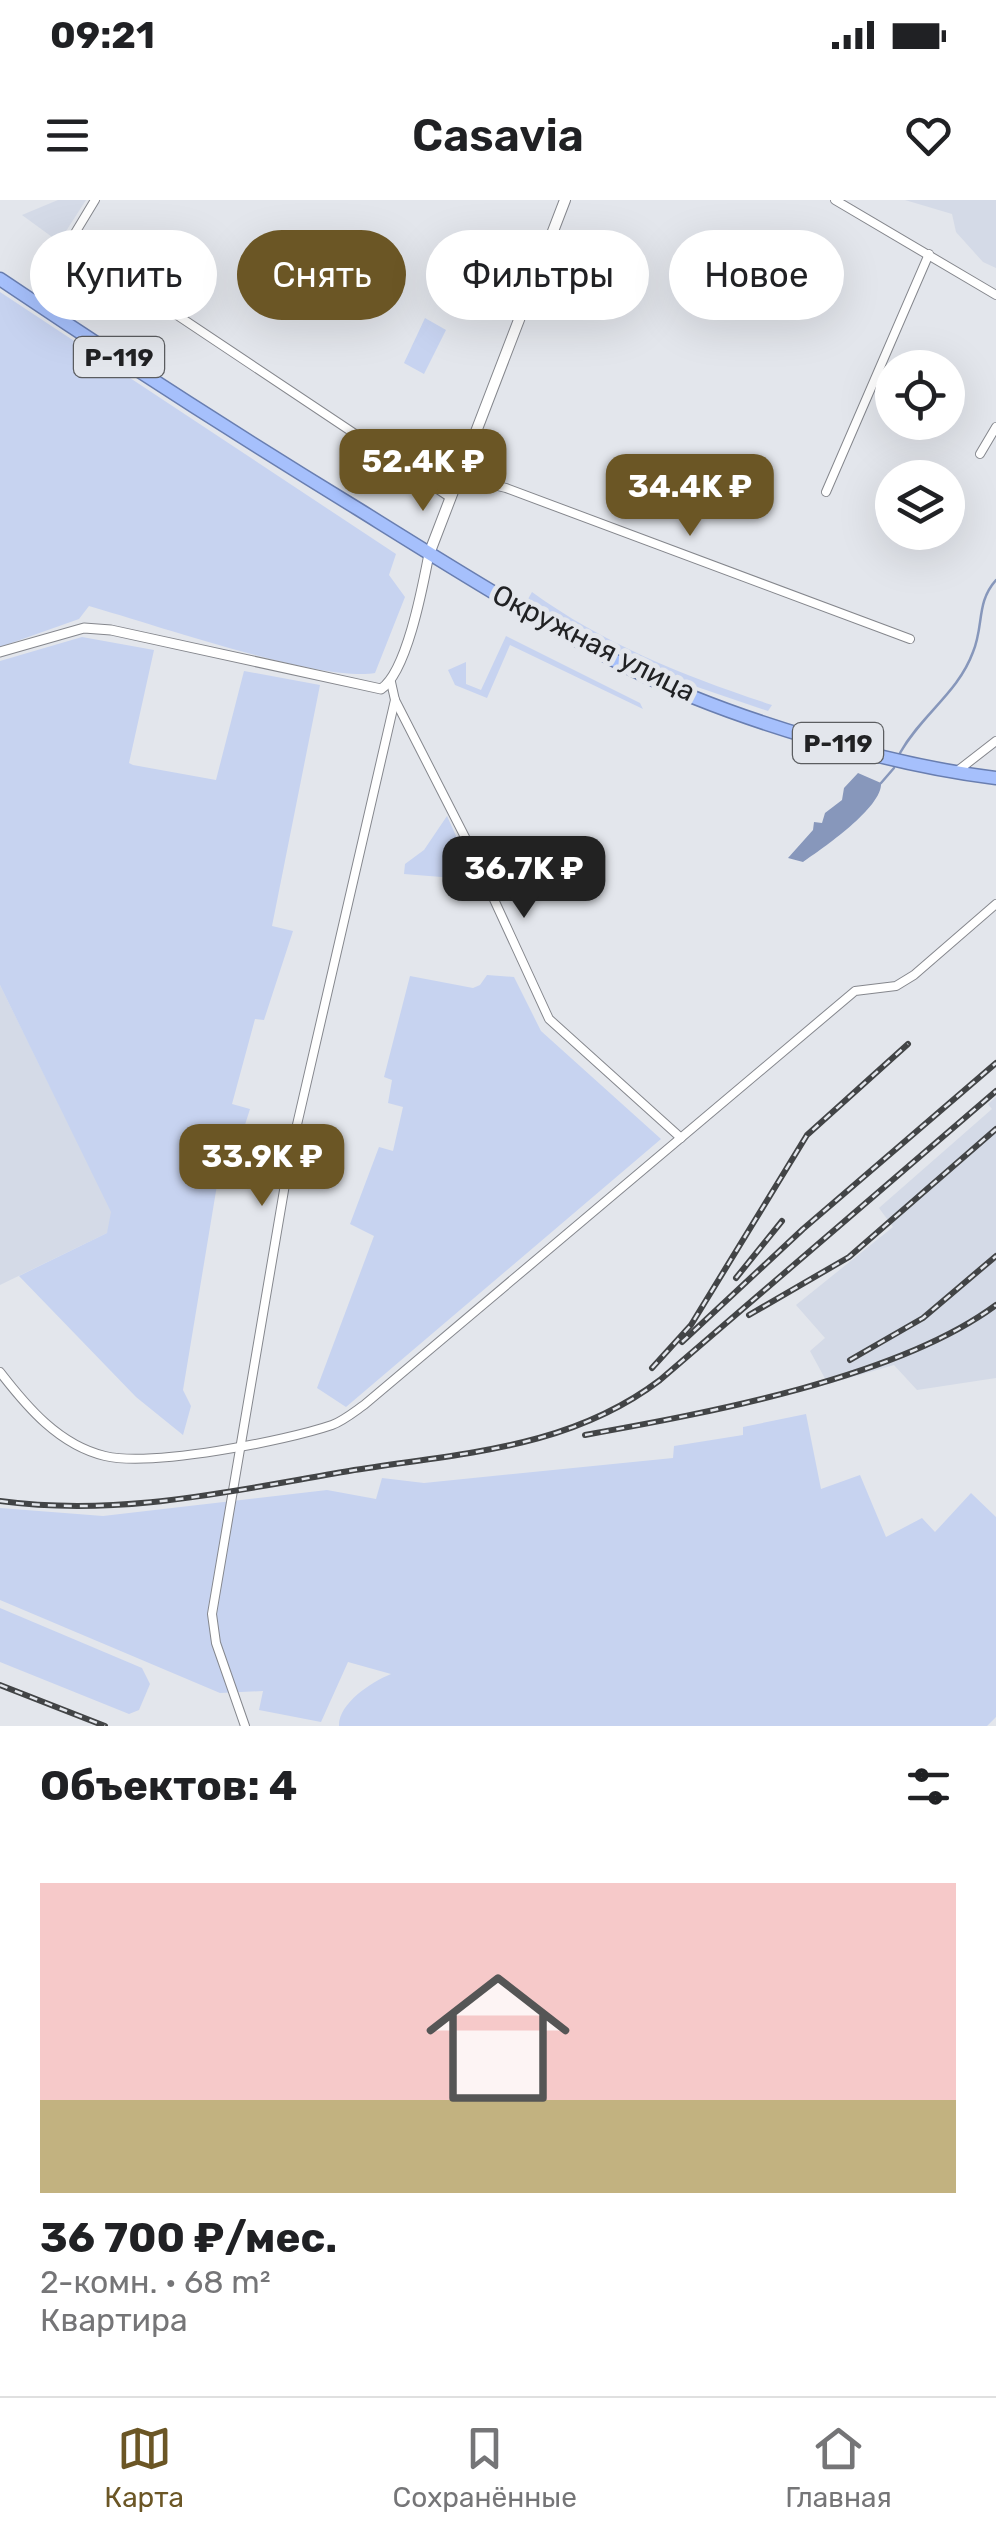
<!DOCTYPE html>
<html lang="ru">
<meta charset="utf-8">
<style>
body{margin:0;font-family:Rubik,sans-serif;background:#f6f6f6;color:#202124;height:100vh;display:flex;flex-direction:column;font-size:38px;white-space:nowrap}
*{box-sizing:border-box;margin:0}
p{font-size:32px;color:#757577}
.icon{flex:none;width:55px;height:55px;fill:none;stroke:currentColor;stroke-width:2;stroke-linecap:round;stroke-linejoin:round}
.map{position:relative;height:1526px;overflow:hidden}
.details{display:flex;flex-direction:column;background:#fff;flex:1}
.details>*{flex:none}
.banner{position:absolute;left:30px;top:30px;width:938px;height:90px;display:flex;gap:20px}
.fabs{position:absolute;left:875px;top:150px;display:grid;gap:20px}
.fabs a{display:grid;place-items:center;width:90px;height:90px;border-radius:50%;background:#fff;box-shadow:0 10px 40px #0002;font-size:50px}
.price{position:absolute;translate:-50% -85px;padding:0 22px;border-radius:20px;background:#6b5625;color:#fff;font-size:32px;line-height:65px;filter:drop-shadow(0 2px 5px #0008)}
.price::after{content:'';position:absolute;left:50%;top:60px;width:30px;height:22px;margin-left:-15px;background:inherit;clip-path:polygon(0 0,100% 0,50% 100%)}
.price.selected{background:#222;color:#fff}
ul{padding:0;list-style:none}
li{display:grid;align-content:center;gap:20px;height:530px;padding:0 40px}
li+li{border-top:2px solid #e0e0e0}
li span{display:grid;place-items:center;height:310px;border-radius:0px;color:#555}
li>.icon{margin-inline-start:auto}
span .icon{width:180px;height:180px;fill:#fffc;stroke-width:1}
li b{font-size:42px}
h2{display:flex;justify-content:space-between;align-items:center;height:120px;padding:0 40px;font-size:42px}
.pill{padding:0 35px;border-radius:45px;background:#fff;box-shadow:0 10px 40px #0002;font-size:35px;line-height:90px}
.pill.selected{background:#6b5625;color:#fff}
.status{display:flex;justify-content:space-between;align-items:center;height:70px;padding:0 50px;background:#fff;direction:ltr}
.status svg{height:28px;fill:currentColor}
header{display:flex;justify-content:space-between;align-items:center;height:130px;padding:0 40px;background:#fff;font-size:45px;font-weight:600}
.menu{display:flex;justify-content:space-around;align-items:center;height:140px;border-top:2px solid #e0e0e0;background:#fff;font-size:28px;color:#757577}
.menu a{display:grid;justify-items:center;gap:5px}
.menu .selected{color:#6b5625}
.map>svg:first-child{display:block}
.built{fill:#d4dae7}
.green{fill:#c7d3f0}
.water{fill:#8797bb}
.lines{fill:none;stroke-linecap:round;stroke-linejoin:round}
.stream{stroke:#8797bb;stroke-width:2.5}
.minor-casing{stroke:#85878d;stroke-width:10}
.tertiary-casing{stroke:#85878d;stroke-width:11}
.secondary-casing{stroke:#85878d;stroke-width:12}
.trunk-casing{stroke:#697eb0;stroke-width:15}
.minor{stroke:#fff;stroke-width:8}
.tertiary{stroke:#fff;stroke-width:9}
.secondary{stroke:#fff;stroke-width:10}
.trunk{stroke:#a6c0fc;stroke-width:12}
.rail-casing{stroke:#424446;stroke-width:6}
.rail{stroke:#e3e6ec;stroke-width:2.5;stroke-dasharray:8;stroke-linecap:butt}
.labels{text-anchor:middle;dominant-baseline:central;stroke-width:10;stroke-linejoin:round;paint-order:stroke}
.shield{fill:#e3e6ec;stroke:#5b5d60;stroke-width:2.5}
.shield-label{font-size:25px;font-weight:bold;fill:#212224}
.street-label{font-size:28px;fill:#212224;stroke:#e3e6ec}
</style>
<div class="status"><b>09:21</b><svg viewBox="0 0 49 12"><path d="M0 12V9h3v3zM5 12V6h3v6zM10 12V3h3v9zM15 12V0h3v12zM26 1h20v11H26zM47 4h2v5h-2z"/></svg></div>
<header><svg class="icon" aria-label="menu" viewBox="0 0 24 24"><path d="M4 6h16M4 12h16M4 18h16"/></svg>Casavia<svg class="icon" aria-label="heart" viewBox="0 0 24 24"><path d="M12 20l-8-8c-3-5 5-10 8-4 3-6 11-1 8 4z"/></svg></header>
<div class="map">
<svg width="996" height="1526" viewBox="0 0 996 1526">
<rect width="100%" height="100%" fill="#e3e6ec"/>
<!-- built -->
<g class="built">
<polygon points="58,0 86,0 59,42 22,15"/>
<polygon points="905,0 996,0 996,68 983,62 956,32 952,14"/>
<polygon points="0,785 112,1012 112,1023 107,1033 0,1085"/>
<polygon points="996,897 996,1178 917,1190 894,1165 828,1184 810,1151 825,1138 796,1105 893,1027 879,1008 992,909 988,904"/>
</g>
<!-- green -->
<g class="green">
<path d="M0 92 396 354 389 375 405 397 375 473C324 483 149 423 89 406L79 419 0 447Z"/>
<polygon points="425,118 446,130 424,174 404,163"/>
<path d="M532 392C605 445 687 477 772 505L768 511 662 475 544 413 542 406 528 399Z"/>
<polygon points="506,436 640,503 643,509 510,445 487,498 455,485 448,470 466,462 466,484 481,490"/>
<polygon points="82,437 154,450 129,563 133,565 216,580 244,471 320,485 272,726 293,731 264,820 255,819 232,904 250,909 236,953 228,952 217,985 183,1190 191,1206 183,1235 136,1197 19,1076 107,1033 111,1012 0,785 0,461"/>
<polygon points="447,616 462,649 466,671 454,678 404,674 405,664 424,650"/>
<polygon points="487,775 514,777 541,831 661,939 346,1207 317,1188 374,1036 350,1024 379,947 393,951 403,907 388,903 392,880 384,877 410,776 473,788 480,785"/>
<path d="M806 1214 821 1289 860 1275 886 1337 922 1318 935 1332 971 1293 996 1317V1517L987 1526H339C338 1504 371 1482 391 1474L348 1462 321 1522 259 1510 263 1491 220 1493 0 1400V1308L103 1316 327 1290 376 1299 382 1278 424 1283 673 1258 674 1246 743 1235V1227Z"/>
<polygon points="0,1408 142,1468 150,1484 139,1510 129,1514 0,1462"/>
</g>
<!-- water -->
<path class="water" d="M858 573 881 583C883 607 822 649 803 662L788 658 813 630 814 622 822 623 825 613 842 600 844 588Z"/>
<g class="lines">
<!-- stream -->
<g class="stream">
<path d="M900 553C922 514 958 493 973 452 984 426 976 402 996 380"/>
<polyline points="881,583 894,568"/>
</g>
<!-- minor casing -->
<g class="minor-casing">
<g id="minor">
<polyline points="95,0 69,43 451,298"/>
<polyline points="835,0 996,95"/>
<polyline points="542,58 631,98 634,94"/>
<polyline points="980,254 996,227"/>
<polyline points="460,277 506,288 910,439"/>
<polyline points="826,292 929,54"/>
<polyline points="391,482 395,500 468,643 549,819 681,938"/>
<polyline points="956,572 996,541"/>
<path d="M0 1172C27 1207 59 1245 105 1256 152 1267 285 1241 332 1225 343 1221 354 1212 364 1205L855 791 896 786 914 775 996 704"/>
<polyline points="245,1526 216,1443 212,1414 290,955 395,500"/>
</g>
</g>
<!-- tertiary casing -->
<g class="tertiary-casing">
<path id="tertiary" d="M0 452 84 428 111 430 381 489C407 472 423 385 429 354"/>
</g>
<!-- secondary casing -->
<g class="secondary-casing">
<polyline id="secondary" points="429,354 565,0"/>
</g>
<!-- trunk casing -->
<g class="trunk-casing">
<path id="trunk" d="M0 79C117 158 237 235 358 309 448 365 538 422 633 470 730 519 888 565 996 578"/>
</g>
<!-- minor -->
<use href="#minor" class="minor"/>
<!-- tertiary -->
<use href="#tertiary" class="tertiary"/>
<!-- secondary -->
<use href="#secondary" class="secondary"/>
<!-- trunk -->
<use href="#trunk" class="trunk"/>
<!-- rail casing -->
<g class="rail-casing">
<g id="rail">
<polyline points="736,1078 782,1021"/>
<polyline points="749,1115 849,1057 996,929"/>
<polyline points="682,1142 803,1029 996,863"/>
<polyline points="850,1160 923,1118 996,1056"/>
<polyline points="652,1168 691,1125 807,935 908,844"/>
<path d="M585 1235C707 1213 898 1178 996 1105"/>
<path d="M0 1301C120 1317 231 1291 349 1271 458 1253 568 1250 660 1180L996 891"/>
<polyline points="0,1485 105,1526"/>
</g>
</g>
<!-- rail -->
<use href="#rail" class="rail"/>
</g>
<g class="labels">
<!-- shield labels -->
<g class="shield">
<rect x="74" y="137" width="90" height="40" rx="8"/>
<rect x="793" y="523" width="90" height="40" rx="8"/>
</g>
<g class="shield-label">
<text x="119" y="157">Р-119</text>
<text x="838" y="543">Р-119</text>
</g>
<!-- street labels -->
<g class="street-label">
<text transform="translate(594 443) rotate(27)">Окружная улица</text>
</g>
</g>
</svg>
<div class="fabs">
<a><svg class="icon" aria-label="locate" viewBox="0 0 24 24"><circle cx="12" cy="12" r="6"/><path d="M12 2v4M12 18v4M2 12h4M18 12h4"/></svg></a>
<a><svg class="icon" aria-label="layers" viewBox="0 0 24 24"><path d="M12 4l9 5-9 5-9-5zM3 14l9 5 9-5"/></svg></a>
</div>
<b class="price" style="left:423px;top:314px">52.4K ₽</b>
<b class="price" style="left:690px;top:339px">34.4K ₽</b>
<b class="price selected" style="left:524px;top:721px">36.7K ₽</b>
<b class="price" style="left:262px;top:1009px">33.9K ₽</b>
<div class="banner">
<a class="pill">Купить</a>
<a class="pill selected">Снять</a>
<a class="pill">Фильтры</a>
<a class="pill">Новое</a>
</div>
</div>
<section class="details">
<h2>Объектов: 4<svg class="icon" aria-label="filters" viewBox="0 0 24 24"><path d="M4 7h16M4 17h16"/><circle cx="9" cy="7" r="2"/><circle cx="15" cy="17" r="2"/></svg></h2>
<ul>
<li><span style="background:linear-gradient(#f6c9c9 70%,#c2b280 0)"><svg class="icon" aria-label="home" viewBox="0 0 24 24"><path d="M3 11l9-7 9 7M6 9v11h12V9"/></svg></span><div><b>36 700 ₽/мес.</b><p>2-комн. · 68 m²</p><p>Квартира</p></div></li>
</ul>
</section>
<nav class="menu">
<a class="selected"><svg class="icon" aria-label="map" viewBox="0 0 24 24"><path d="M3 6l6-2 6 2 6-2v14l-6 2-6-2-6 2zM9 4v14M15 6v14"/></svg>Карта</a>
<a><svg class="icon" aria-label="saved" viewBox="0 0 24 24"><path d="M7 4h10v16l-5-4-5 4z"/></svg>Сохранённые</a>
<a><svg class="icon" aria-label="home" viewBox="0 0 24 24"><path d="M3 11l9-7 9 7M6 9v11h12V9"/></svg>Главная</a>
</nav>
